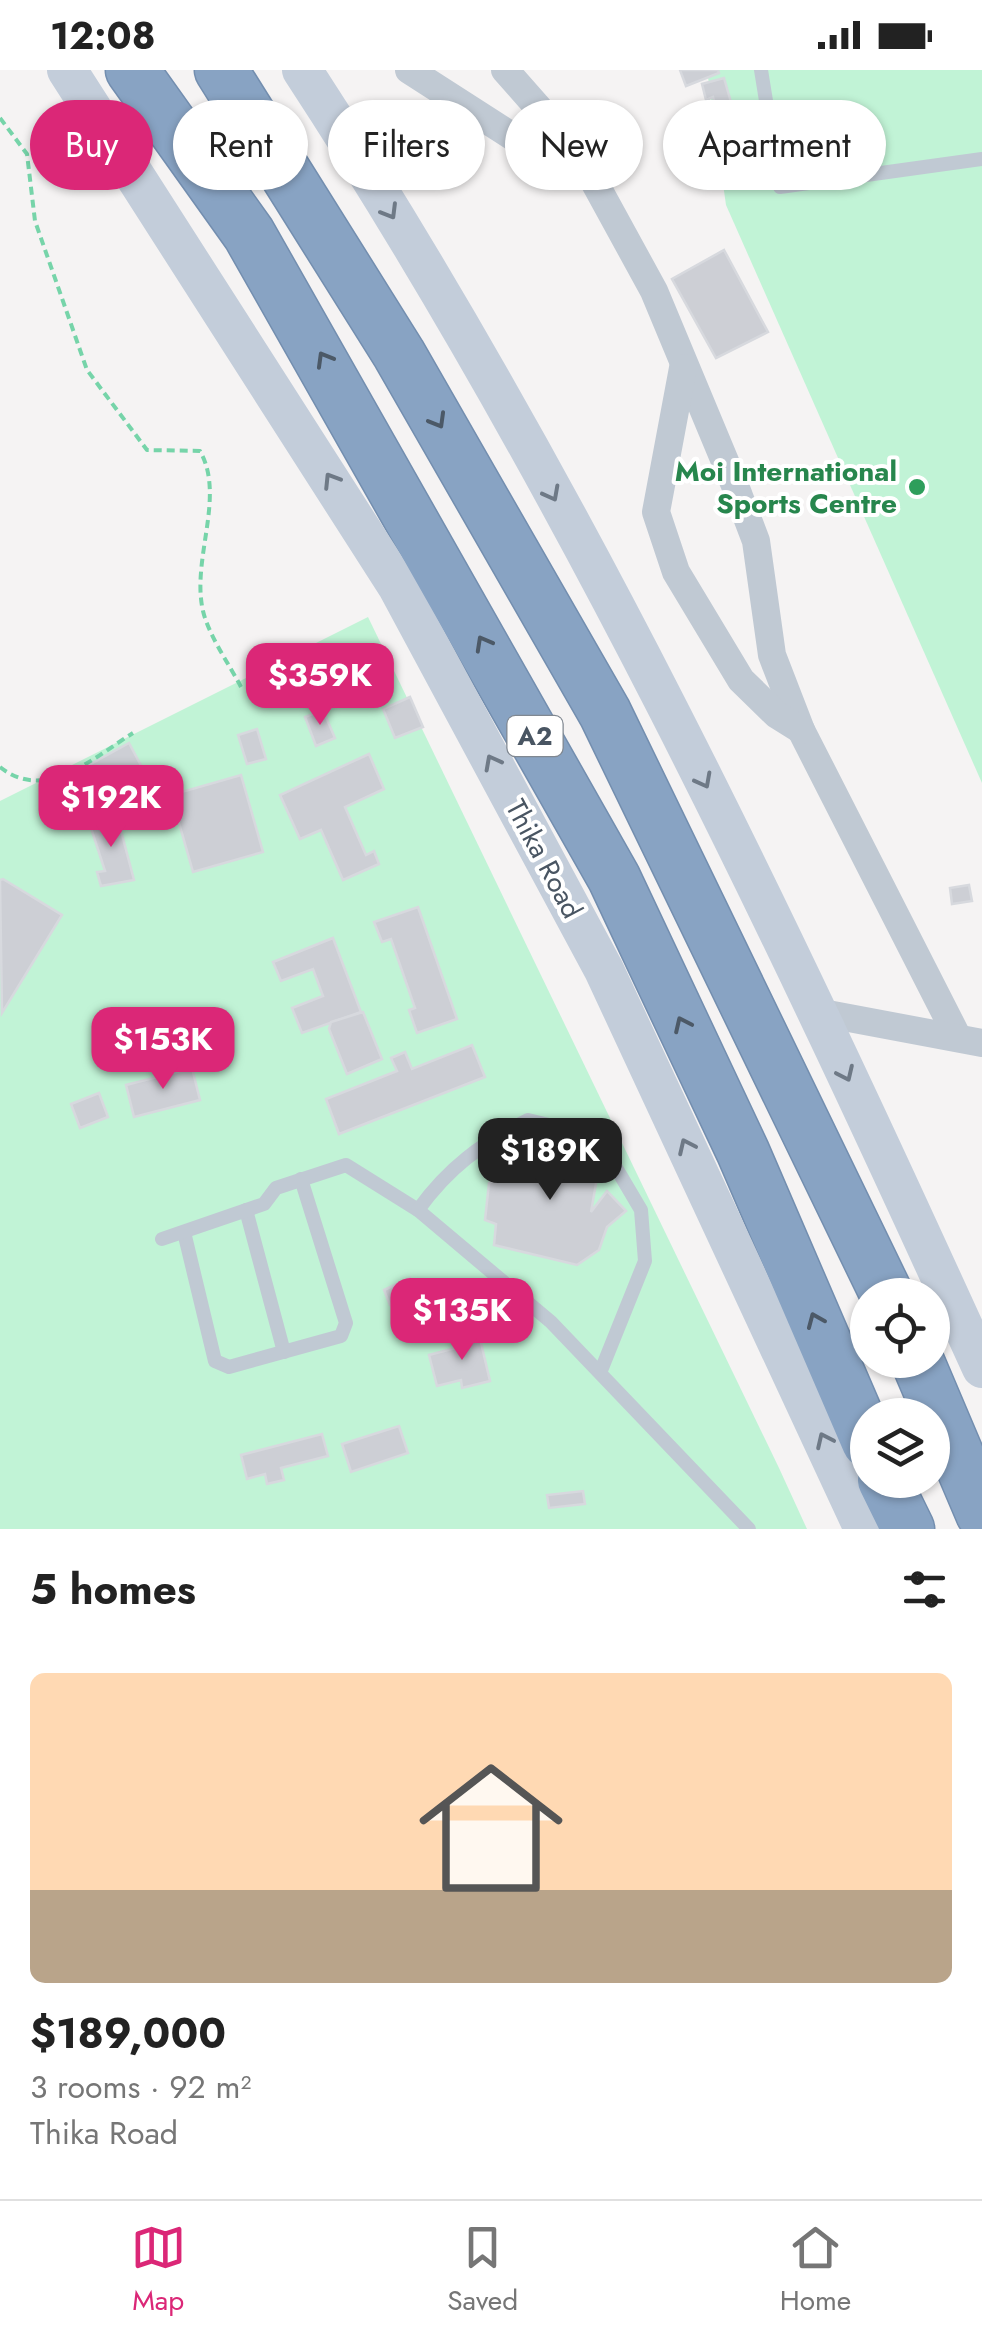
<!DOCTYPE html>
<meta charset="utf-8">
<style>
body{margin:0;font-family:Jost,sans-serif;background:#f2f2f2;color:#222;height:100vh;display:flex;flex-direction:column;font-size:38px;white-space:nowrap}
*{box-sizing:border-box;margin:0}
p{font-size:32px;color:#767676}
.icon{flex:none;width:55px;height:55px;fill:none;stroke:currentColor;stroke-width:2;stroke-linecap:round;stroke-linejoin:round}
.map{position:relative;height:1459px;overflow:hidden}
.sheet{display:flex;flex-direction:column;background:#fff;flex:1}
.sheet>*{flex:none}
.hud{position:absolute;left:30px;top:30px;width:922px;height:90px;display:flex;gap:20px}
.fabs{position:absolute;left:850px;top:1208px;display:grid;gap:20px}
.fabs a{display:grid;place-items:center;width:100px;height:100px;border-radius:50%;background:#fff;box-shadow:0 2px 8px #0004;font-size:50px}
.price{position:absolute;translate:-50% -85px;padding:0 22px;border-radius:20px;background:#db2777;color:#fff;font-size:32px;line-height:65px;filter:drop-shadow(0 2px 5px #0008)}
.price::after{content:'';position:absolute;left:50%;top:60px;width:30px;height:22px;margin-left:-15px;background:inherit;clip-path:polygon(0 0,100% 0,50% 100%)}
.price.active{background:#222;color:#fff}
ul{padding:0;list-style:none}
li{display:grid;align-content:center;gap:20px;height:530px;padding:0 30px}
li+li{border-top:2px solid #e0e0e0}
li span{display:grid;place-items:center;height:310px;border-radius:15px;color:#555}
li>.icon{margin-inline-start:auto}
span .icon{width:180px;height:180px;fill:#fffc;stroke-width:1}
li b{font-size:42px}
h2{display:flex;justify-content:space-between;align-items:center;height:120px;padding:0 30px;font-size:42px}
.pill{padding:0 35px;border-radius:45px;background:#fff;box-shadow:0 2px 8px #0004;font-size:35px;line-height:90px}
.pill.active{background:#db2777;color:#fff}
.status{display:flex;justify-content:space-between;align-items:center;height:70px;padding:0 50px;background:#fff;direction:ltr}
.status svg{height:28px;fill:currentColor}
.dock{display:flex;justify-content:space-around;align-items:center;height:140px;border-top:2px solid #e0e0e0;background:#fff;font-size:28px;color:#767676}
.dock a{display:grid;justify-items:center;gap:5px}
.dock .active{color:#db2777}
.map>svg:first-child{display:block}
.green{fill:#c1f3d6}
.building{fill:#cdcfd5;stroke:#d7d9de;stroke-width:2.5}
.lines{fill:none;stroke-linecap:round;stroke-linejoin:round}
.highway-casing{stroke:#738eaf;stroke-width:55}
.path{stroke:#76d4a9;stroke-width:4;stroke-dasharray:8 5;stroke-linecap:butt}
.lane{stroke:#c0c9d3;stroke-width:14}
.street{stroke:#c0c9d3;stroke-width:28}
.secondary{stroke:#c3cdda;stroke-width:40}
.highway{stroke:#88a3c3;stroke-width:52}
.oneway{stroke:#6e7986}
.oneway2{stroke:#4c5967}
.leisure-dot{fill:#2e9e5b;stroke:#fff;stroke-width:4}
.labels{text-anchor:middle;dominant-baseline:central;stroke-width:8;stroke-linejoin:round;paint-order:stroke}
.shield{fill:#fff;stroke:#808891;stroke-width:2.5}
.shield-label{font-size:25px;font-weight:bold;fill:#495562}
.leisure-label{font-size:28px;font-weight:bold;fill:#27864d;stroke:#fff;text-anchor:end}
.street-label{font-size:28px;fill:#495562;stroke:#fff}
</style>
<div class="status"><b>12:08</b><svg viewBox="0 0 49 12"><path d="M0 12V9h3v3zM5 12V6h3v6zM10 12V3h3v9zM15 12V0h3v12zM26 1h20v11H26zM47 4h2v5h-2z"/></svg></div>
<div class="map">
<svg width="982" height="1459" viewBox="0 0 982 1459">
<rect width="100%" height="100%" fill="#f5f3f3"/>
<!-- green -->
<g class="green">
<polygon points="707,0 982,0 982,713 726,135"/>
<polygon points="368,547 779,1398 807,1459 0,1459 0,731"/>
</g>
<!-- building -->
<g class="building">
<polygon points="680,0 718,0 719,3 686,16"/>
<polygon points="724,8 749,94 734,98 719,45 711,48 708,37 715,35 713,27 706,30 702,14"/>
<polygon points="724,180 768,262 716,288 672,209"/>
<polygon points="410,627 423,657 395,668 383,639"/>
<polygon points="323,640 335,668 316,676 305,647"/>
<polygon points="257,659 266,689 247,694 238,665"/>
<polygon points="129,673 144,701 71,741 56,713"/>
<polygon points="369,684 384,719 345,737 366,785 374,781 379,794 343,810 321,760 300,769 280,725"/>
<polygon points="241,705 263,782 193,802 171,725"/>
<polygon points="116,742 134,810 101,816 97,802 105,801 88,749"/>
<polygon points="3,809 62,845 2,943 0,810"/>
<polygon points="969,815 972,831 952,834 950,818"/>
<polygon points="418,837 457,949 417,963 409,940 415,938 391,869 382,872 374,852"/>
<polygon points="333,868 361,942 302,963 292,938 323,926 313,899 281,911 273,892"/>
<polygon points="363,942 382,989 347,1004 329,959 331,952"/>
<polygon points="472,975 485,1007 339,1064 326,1029 397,1001 391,988 405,982 412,999"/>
<polygon points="192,998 200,1030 134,1047 126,1015"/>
<polygon points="99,1023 108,1047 80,1058 71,1034"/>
<polygon points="531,1068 573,1074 582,1084 600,1091 591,1142 607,1121 626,1141 607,1157 599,1180 577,1195 494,1175 496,1154 485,1150 489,1113 503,1106 495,1098"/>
<polygon points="410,1208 419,1228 396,1238 390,1235 384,1220"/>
<polygon points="478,1260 490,1311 462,1318 461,1310 437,1316 429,1285 459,1277 456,1266"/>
<polygon points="399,1356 408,1383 351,1402 342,1374"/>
<polygon points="322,1364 328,1386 281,1398 284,1410 267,1414 265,1404 247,1409 241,1385"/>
<polygon points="583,1421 585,1434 549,1438 547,1425"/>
</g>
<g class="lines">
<!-- highway casing -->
<g class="highway-casing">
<g id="highway">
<polyline points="132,0 249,164 614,808 743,1082 868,1372"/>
<polyline points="221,0 399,284 605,643 887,1225"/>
<polyline points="917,1290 982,1443"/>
<polyline points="884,1410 908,1459"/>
</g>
</g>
<!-- path -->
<g class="path">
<path d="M0 48 27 84 35 151 87 300 147 380 200 381C226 427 191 489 203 541 209 566 229 594 241 617"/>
<path d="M0 697C45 733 93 688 133 663"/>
</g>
<!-- lane -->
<g class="lane">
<polyline points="761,0 780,117 982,89"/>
<polyline points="246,1140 284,1282"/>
<polyline points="184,1162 215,1291 229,1297 341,1266 346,1253 301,1109"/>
<polyline points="162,1169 264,1134 276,1118 346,1095 418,1140"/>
<path d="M600 1303 645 1191 641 1140 615 1096 574 1061 528 1050C481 1074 449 1097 418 1140L551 1252 749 1459"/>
</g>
<!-- street -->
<g class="street">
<polyline points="409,0 518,70 579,84 654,221 734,413 756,471 772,585 801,660 957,966"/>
<polyline points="505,0 579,84"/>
<polyline points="683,298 656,442 676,502 741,610 777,645 801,660"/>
<polyline points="817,942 982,973"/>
</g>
<!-- secondary -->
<g class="secondary">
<polyline points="67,0 398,517 604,900 864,1459"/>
<path d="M302 0C570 410 780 854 982 1298"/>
</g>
<!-- highway -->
<use href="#highway" class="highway"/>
</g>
<!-- one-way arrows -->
<defs><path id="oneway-chevron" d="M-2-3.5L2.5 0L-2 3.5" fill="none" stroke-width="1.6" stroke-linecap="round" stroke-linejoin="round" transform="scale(2.5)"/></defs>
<g class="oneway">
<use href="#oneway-chevron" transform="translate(390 142) rotate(59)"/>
<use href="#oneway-chevron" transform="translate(331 410) rotate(-122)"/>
<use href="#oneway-chevron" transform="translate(552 424) rotate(62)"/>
<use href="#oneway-chevron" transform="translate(492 692) rotate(-118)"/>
<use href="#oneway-chevron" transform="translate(704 711) rotate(62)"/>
<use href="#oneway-chevron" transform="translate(846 1004) rotate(65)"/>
<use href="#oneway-chevron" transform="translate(686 1076) rotate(-115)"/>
<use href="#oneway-chevron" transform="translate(824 1370) rotate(-115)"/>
</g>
<g class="oneway2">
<use href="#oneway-chevron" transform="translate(324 289) rotate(-120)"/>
<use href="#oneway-chevron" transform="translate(438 351) rotate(60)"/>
<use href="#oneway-chevron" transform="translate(483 573) rotate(-119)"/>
<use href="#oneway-chevron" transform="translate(682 954) rotate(-115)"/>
<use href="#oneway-chevron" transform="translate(815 1250) rotate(-113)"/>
</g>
<!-- markers -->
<circle class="leisure-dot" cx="917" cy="417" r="10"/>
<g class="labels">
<!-- shield labels -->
<rect class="shield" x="507.5" y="646" width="55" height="40" rx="8"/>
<g class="shield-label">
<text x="535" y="666">A2</text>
</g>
<!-- leisure labels -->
<g class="leisure-label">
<text x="897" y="401">Moi International<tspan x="897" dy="32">Sports Centre</tspan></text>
</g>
<!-- street labels -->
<g class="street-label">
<text transform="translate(544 789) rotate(62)">Thika Road</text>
</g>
</g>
</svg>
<div class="fabs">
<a><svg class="icon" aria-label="locate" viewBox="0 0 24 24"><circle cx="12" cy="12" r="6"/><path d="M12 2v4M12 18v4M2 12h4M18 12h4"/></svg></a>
<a><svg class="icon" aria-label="layers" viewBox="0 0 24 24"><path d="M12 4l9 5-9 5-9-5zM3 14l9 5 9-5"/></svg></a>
</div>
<b class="price" style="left:320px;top:658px">$359K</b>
<b class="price" style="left:111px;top:780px">$192K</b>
<b class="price" style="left:163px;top:1022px">$153K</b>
<b class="price active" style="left:550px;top:1133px">$189K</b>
<b class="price" style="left:462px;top:1293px">$135K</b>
<div class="hud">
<a class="pill active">Buy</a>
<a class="pill">Rent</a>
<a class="pill">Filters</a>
<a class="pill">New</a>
<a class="pill">Apartment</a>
</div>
</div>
<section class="sheet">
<h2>5 homes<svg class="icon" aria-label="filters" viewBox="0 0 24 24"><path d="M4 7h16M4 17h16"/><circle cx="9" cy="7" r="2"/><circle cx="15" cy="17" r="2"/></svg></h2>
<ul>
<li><span style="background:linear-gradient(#ffd9b3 70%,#b9a48a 0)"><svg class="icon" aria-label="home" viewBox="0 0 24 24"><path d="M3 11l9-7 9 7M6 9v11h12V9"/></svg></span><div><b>$189,000</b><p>3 rooms · 92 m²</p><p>Thika Road</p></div></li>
</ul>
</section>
<nav class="dock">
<a class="active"><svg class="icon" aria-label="map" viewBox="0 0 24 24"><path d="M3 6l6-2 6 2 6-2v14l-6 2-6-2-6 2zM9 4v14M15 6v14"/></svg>Map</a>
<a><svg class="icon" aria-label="saved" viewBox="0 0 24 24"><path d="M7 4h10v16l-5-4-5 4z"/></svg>Saved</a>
<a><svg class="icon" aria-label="home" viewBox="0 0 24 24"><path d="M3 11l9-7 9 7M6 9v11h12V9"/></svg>Home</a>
</nav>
